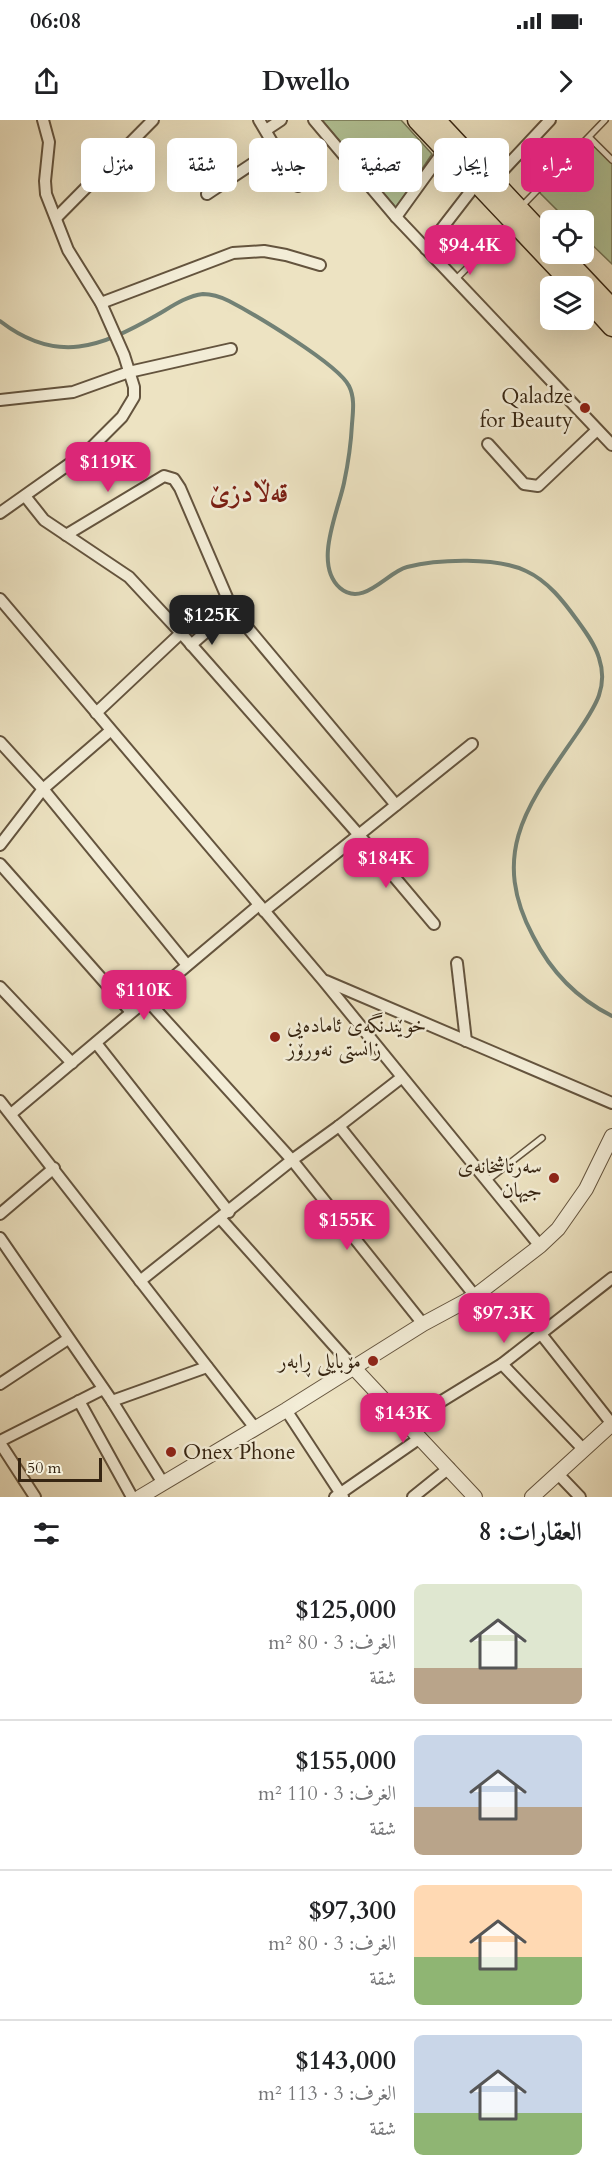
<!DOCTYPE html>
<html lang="ar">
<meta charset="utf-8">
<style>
body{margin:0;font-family:Cardo,Amiri,serif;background:#f2f2f2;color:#202124;direction:rtl;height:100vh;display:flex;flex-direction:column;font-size:22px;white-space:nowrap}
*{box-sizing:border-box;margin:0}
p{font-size:20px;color:#757577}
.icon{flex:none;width:33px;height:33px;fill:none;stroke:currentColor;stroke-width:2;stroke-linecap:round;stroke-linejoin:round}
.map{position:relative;height:1377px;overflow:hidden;direction:ltr}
.side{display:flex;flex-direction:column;background:#fff;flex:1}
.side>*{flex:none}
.banner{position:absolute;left:18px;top:18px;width:576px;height:54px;direction:rtl;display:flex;gap:12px}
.buttons{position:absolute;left:540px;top:90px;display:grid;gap:12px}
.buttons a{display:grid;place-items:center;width:54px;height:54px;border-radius:9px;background:#fff;box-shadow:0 6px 24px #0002;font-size:30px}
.scale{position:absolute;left:18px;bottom:15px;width:84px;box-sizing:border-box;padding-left:6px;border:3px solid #362512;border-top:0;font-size:16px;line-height:21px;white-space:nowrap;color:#362512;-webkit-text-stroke:4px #f3edd7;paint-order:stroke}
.price{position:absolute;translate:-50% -51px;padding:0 14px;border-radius:12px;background:#db2777;color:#fff;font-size:20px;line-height:39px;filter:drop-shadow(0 2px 3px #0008)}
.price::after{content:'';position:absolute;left:50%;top:36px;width:18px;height:14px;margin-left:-9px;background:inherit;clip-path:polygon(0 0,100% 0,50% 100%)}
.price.on{background:#222;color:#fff}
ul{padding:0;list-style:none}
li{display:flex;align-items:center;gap:18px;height:150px;padding:0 30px}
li+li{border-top:2px solid #e0e0e0}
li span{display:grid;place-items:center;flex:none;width:168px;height:120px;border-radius:9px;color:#555}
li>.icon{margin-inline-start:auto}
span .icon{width:72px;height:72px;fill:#fffc;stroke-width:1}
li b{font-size:26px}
h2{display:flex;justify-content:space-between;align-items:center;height:72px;padding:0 30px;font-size:26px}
.pill{padding:0 21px;border-radius:9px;background:#fff;box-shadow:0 6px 24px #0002;font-size:21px;line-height:54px}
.pill.on{background:#db2777;color:#fff}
.status{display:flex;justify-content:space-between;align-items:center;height:42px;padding:0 30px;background:#fff;direction:ltr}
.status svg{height:16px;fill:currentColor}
header{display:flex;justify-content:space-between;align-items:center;height:78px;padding:0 30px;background:#fff;font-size:27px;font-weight:600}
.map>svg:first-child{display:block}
.green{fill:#b3c598;stroke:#747555;stroke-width:1.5}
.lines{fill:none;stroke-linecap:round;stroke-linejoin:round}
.stream{stroke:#728175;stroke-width:4}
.service-casing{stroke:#64543e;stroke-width:8}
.minor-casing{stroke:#64543e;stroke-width:14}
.tertiary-casing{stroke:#64543e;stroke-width:16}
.primary-casing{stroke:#362512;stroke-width:21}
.service{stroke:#f3edd7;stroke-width:5}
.minor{stroke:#f3edd7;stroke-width:10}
.tertiary{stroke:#f3edd7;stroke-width:14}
.primary{stroke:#ede3c2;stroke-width:18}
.poi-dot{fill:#8f2418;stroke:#f3edd7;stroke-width:2}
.labels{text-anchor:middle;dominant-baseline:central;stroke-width:5;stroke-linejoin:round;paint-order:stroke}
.poi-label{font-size:21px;fill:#362512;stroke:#f3edd7;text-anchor:end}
.district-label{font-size:27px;font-weight:bold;fill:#7a1f14;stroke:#f3edd7}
</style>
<div class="status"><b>06:08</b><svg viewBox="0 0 49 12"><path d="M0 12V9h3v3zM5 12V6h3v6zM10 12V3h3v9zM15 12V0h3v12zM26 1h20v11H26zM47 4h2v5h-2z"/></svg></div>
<header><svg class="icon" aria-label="forward" viewBox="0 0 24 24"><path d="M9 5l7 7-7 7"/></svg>Dwello<svg class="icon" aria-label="share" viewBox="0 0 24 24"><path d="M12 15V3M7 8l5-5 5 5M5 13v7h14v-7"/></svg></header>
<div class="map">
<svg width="612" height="1377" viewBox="0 0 612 1377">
<rect width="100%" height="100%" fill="#ede3c2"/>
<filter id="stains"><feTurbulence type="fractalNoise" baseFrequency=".00333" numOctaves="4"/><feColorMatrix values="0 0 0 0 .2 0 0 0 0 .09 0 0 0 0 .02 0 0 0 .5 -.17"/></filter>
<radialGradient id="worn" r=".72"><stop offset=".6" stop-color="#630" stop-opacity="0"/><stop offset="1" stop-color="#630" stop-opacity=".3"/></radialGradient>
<!-- green -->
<g class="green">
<polygon points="322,0 401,0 432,34 396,88"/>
<polygon points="587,24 593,25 612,43 612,144 584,117 584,100 567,100 540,73 542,68"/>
</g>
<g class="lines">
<!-- stream -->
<path class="stream" d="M0 201C57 245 101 227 157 195 171 187 186 176 203 174 212 174 221 177 229 181 254 194 338 244 349 266 355 278 353 291 352 304 351 324 348 344 344 363 338 392 313 444 340 468 363 488 387 452 407 447 438 439 497 437 526 451 548 461 564 482 577 500 585 511 595 524 599 538 609 568 594 588 578 612 530 682 488 731 533 816 551 852 576 878 612 896"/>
<!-- service casing -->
<g class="service-casing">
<g id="service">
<polyline points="590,18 612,40"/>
<polyline points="521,87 605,0"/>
<polyline points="456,159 472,143"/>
<polyline points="488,1060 542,1018"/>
</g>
</g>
<!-- minor casing -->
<g class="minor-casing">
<g id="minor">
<polyline points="259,0 298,66"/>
<polyline points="314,0 396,97 612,325"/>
<polyline points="266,10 281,0"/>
<polyline points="493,61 550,0"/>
<polyline points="207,74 276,28"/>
<polyline points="396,97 445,29"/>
<polyline points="56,98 153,0"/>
<polyline points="426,129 477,63"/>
<polyline points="101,183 233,133 264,131 286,135 320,145"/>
<polyline points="0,280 73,272 129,252 231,229"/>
<polyline points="488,324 524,364 538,366 597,310"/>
<polyline points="25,376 44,400 129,457 181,513 359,715 434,804"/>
<polyline points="0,393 89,330 122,297 134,277 134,267 124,235 101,183 68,130 46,74 45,61 49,22 43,0"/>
<polyline points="66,415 164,356 174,359 180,368 232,489 396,685"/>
<polyline points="0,479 323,860 540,1126"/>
<polyline points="191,525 232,489"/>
<polyline points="96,593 181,513"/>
<polyline points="0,622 43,669 187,845"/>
<polyline points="0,725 43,669 110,611"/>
<polyline points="0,744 131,892"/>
<polyline points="264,791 472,624"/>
<polyline points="457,843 466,921"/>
<polyline points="326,861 612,983"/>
<polyline points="0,867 72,943"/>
<polyline points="147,880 292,1040 423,1204"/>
<polyline points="96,923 229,1092"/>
<polyline points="0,981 255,1308"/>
<polyline points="11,994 259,785"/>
<polyline points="339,1006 475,1176"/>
<polyline points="0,1094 54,1048"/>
<polyline points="220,1098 354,1248"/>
<polyline points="0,1118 112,1281 163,1363"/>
<polyline points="140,1161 292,1040 339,1006 401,958"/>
<polyline points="541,1214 612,1304"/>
<polyline points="502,1244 584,1330"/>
<polyline points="0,1264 68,1219"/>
<polyline points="79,1281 132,1377"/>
<polyline points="112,1281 207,1247"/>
<polyline points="286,1290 343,1377"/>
<polyline points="406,1303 502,1244 612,1158"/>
<polyline points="0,1321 103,1269"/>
<polyline points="0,1323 35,1377"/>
<polyline points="558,1354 580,1377"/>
<polyline points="335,1377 420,1318"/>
<polyline points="413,1377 449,1348"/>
</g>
</g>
<!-- tertiary casing -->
<g class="tertiary-casing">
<g id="tertiary">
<polyline points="354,1248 475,1377"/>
<polyline points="140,1377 286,1290 423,1204 475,1176 540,1126 558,1109 586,1069 612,1016"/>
<polyline points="532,1377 612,1304"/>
</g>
</g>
<!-- primary casing -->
<g class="primary-casing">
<g id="primary">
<polyline points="417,0 574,166"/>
<polyline points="436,0 550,122"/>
<polyline points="561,134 612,188"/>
<polyline points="584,176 612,207"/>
</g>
</g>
<!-- service -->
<use href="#service" class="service"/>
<!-- minor -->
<use href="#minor" class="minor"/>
<!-- tertiary -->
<use href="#tertiary" class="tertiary"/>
<!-- primary -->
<use href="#primary" class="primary"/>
</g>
<!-- markers -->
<g class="poi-dot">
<circle cx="585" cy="288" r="6"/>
<circle cx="275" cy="917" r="6"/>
<circle cx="554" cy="1058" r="6"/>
<circle cx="373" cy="1241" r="6"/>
<circle cx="171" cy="1332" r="6"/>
</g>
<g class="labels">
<!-- poi labels -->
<g class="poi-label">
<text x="573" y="276">Qaladze<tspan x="573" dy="24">for Beauty</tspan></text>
<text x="287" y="905" text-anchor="start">خوێندنگەی ئامادەیی<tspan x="287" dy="24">زانستی نەورۆز</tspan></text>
<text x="542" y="1046">سەرتاشخانەی<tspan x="542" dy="24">جیهان</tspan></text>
<text x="361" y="1241">مۆبایلی ڕابەر</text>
<text x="183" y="1332" text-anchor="start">Onex Phone</text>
</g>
<!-- district labels -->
<g class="district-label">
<text x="249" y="373">قەڵادزێ</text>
</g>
</g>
<rect width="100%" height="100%" filter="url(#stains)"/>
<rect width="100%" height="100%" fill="url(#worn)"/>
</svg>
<div class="buttons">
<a><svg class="icon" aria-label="locate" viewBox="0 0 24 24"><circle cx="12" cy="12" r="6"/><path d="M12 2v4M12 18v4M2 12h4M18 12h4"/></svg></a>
<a><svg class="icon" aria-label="layers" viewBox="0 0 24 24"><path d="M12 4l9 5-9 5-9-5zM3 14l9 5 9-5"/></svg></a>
</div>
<div class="scale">50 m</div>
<b class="price" style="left:470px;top:156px">$94.4K</b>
<b class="price" style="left:108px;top:373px">$119K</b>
<b class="price on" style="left:212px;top:526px">$125K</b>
<b class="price" style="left:386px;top:769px">$184K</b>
<b class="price" style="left:144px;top:901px">$110K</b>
<b class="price" style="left:347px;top:1131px">$155K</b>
<b class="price" style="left:504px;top:1224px">$97.3K</b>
<b class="price" style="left:403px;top:1324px">$143K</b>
<div class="banner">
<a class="pill on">شراء</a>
<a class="pill">إيجار</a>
<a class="pill">تصفية</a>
<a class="pill">جديد</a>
<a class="pill">شقة</a>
<a class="pill">منزل</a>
</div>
</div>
<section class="side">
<h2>العقارات: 8<svg class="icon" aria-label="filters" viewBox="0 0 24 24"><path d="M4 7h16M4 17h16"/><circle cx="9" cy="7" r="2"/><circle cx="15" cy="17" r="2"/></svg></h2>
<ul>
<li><span style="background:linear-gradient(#dfe7d0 70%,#b9a48a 0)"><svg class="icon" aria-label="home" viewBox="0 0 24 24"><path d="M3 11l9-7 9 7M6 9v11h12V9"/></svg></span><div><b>$125,000</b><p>الغرف: 3 · 80 m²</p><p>شقة</p></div></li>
<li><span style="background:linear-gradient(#c9d6e8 60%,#b9a48a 0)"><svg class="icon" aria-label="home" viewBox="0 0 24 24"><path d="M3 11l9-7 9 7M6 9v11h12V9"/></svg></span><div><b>$155,000</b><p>الغرف: 3 · 110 m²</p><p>شقة</p></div></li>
<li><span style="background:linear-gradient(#ffd9b3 60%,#8fb573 0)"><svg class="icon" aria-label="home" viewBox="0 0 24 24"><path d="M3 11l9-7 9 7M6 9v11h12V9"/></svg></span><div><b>$97,300</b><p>الغرف: 3 · 80 m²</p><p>شقة</p></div></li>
<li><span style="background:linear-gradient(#c9d6e8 65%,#8fb573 0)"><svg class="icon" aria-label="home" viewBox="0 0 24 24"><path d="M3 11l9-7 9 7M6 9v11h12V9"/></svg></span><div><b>$143,000</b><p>الغرف: 3 · 113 m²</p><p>شقة</p></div></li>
</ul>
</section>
